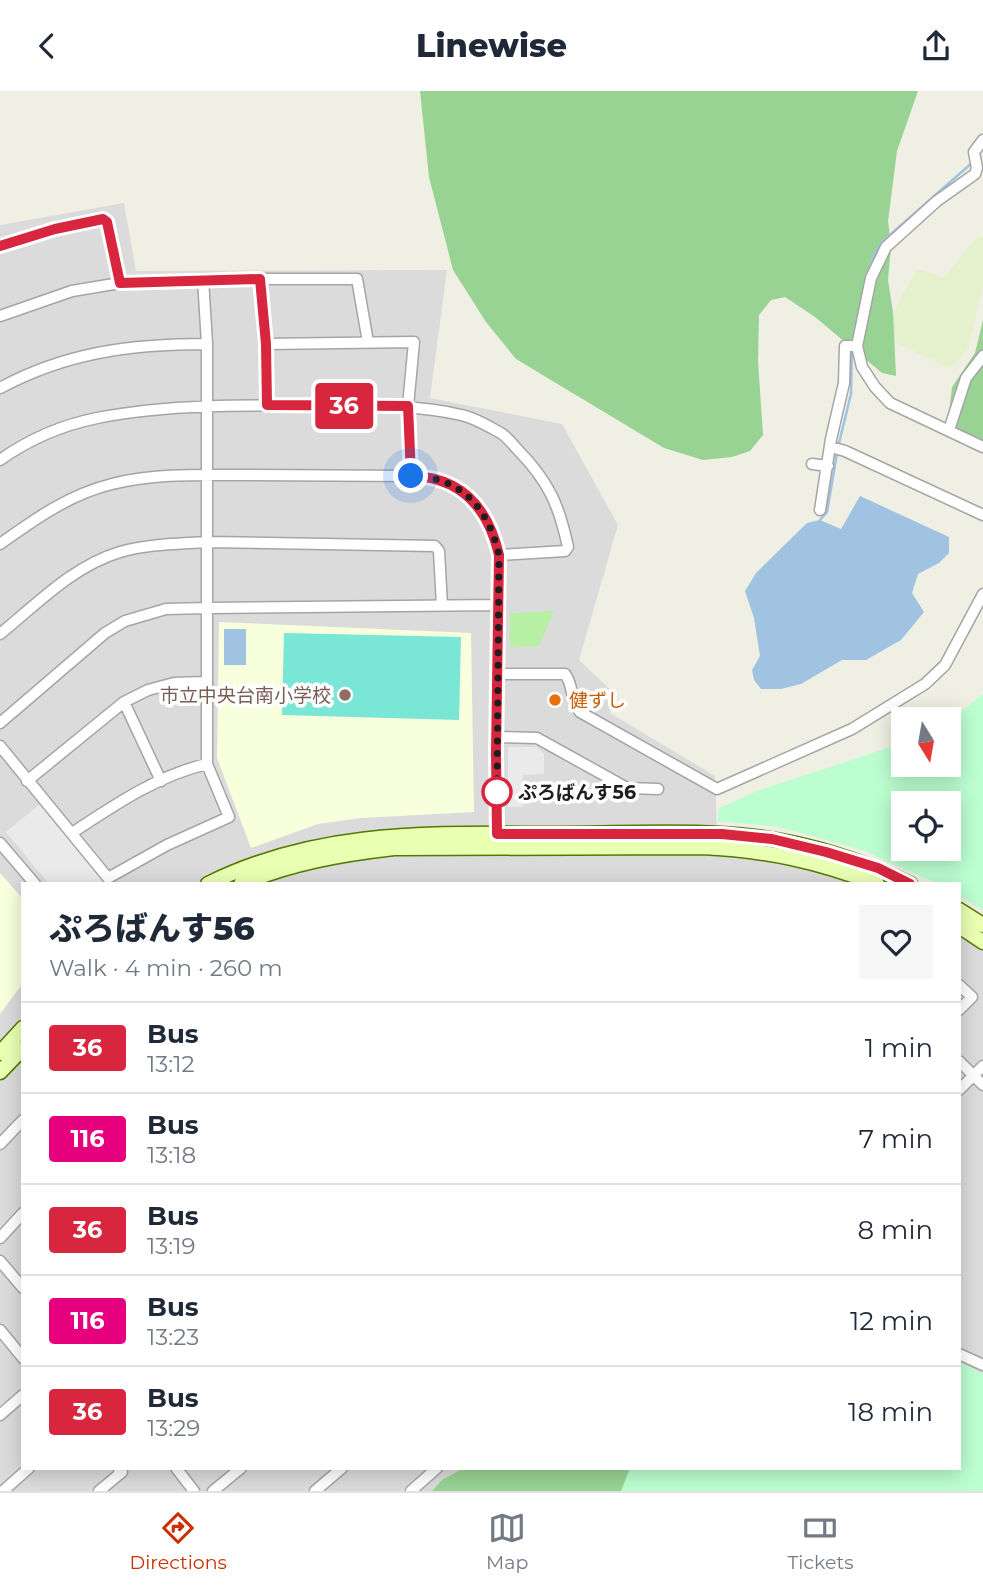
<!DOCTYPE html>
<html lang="en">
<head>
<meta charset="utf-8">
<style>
	:root { --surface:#fff; --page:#f6f6f7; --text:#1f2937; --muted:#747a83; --line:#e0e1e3; --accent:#cc2f00 }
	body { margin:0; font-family:Montserrat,"Noto Sans JP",sans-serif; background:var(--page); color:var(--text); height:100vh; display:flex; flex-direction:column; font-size:26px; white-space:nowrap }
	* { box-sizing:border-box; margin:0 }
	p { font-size:23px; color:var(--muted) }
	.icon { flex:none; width:38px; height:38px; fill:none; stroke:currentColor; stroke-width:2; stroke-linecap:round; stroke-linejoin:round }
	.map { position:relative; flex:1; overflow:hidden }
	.panel { position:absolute; left:21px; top:791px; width:940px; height:588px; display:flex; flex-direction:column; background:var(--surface); border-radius:0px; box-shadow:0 4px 18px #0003 }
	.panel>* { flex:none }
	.badge { padding:0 14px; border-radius:5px; font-size:24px; line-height:46px }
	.needle { width:46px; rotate:169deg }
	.fabs { position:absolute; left:891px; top:616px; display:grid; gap:14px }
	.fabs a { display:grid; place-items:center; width:70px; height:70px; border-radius:0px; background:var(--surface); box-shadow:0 4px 18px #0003; font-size:35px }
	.you { position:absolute; width:35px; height:35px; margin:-18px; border:5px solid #fff; border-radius:50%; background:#1a73e8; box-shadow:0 0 0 10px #1a73e833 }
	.map>.badge { position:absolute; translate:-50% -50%; box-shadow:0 0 0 4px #fff }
	.round { display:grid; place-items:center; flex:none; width:74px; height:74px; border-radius:0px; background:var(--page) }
	.summary { display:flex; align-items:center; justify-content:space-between; height:119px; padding:0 28px }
	h1 { font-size:33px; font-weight:800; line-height:52px }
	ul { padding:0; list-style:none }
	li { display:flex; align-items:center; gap:21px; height:91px; padding:0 28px; border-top:2px solid var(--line) }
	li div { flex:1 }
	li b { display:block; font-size:26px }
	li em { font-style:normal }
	li .badge { min-width:77px; font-weight:700; text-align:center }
	header { display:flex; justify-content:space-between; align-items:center; height:91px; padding:0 28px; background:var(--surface); font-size:32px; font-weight:800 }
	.tabs { display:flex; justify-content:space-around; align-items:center; height:98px; border-top:2px solid var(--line); background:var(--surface); font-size:19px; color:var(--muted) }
	.tabs a { display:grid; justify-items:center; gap:4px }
	.tabs .current { color:var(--accent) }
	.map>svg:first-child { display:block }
	.residential { fill:#dcdbdb }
	.education { fill:#f7ffdd }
	.farmland { fill:#e5f0cc }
	.grass { fill:#b7efa4 }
	.forest { fill:#98d394 }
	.park { fill:#bcfed0; fill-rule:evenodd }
	.pitch { fill:#7ae6d5 }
	.parking { fill:#eaeaea }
	.water { fill:#9fc3e1 }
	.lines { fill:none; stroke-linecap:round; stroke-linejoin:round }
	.stream { stroke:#9fc3e1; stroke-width:2.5 }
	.street-casing { stroke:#a5a5a5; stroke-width:13 }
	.secondary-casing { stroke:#507a00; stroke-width:17 }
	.street { stroke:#fff; stroke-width:10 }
	.secondary { stroke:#e9ffb2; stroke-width:14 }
	.line-casing { stroke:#fff; stroke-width:16 }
	.line { stroke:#d7263d; stroke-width:10 }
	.walk { stroke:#1e1e1e; stroke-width:7; stroke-dasharray:0 12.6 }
	.education-dot { fill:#8d6e63; stroke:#fff; stroke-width:2.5 }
	.food-dot { fill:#e8710a; stroke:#fff; stroke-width:2.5 }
	.stop-dot { fill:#fff; stroke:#d7263d; stroke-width:3.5 }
	.labels { text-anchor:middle; stroke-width:7; stroke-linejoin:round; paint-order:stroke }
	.education-label { font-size:19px; fill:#785e54; stroke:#fff; text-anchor:end }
	.food-label { font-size:19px; fill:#c56008; stroke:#fff; text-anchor:start }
	.stop-label { font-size:19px; font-weight:bold; fill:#1e1e1e; stroke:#fff; text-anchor:start }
</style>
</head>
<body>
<header><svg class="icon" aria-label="back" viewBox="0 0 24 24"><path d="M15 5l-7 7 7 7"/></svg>Linewise<svg class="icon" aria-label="share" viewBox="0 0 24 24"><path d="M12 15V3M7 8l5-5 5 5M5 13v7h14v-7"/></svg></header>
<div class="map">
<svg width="983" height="1400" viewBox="0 0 983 1400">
	<rect width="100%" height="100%" fill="#f0efe3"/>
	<path class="residential" d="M124 112 136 180 447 179 430 307 562 333 618 434 579 569 616 604 610 622 715 685 717 746 821 766 898 793H23V1377H630L621 1400H0V134Z
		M959 827 983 842V1283L959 1271Z"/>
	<path class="education" d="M219 531 471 542 474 721 361 727 318 733 251 757 217 667Z
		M0 782 23 808V892L0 923Z"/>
	<path class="farmland" d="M983 145V195L968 258 951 278 885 246 899 210 918 178 944 187 974 149Z"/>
	<path class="grass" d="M554 520 539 555 510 556V522Z"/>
	<path class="forest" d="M420 0H918L897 60 888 130 891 155 888 189 893 221 896 285 882 282 815 226 785 206 771 209 759 224 758 270 763 344 750 360 732 366 703 369 664 357 516 268 486 231 453 179 429 86Z
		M983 229V352L947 338 952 296 975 262Z
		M464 1377H850L888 1400H432L442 1389Z"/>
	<path class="park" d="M983 603V819L959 805V793H938L862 759 779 736 718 730 719 717 757 700 903 652V674H948L949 630ZM903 712H948V758H903Z
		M959 1271 983 1283V1400H621L630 1377H959Z"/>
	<path class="pitch" d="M284 542 461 546 459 629 282 624Z"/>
	<path class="parking" d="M508 656H537L544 663V683L523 684V716H508Z
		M40 713 105 793H49L6 741Z"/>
	<path class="water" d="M860 405 949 446V462L939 472 918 483 912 502 924 521 901 549 866 569H842L801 593 781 598H761L754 589 752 579 760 565 754 527 745 500 756 482 807 432 820 429 841 438Z
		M224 538H246V574H224Z"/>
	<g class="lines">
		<path class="stream" d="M869 181 873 165 882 151 973 71
			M852 252 861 211
			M838 356 851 303 852 259
			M820 429 827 421 837 362"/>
		<defs>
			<path id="street" d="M983 49 974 61 977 77 975 83 937 110 886 156 871 187 857 255 862 276 875 296 890 312 983 356
				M0 155 55 138 103 128 107 131 120 192
				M260 188 266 253 267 314
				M0 225 72 200 120 192 203 188H357L368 251
				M266 253 414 251 408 315 411 385
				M0 297C67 261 132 253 207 253
				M949 339 966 287 983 265
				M831 356 845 360 983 424
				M0 369C28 349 63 334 97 327 169 313 245 314 318 315 366 315 414 313 461 324 473 326 488 335 499 341 507 345 512 353 518 359 549 391 559 414 568 456L565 460 499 464
				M812 373 828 375
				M820 419 831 348 844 292 845 255H857
				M0 453C35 428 70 403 112 393 155 382 202 384 245 384 301 384 356 385 411 385 462 386 488 418 499 464L496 661 497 750
				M0 543C37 513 73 475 120 461 147 453 177 453 206 451L435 455 439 460 442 515
				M497 583H565C574 595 570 610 580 621L717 698 852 638 925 593 945 574 983 503
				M124 611 161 690
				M0 632 105 542 125 530 166 518 208 517 498 514
				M496 646 537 647 627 697 658 698
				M0 655 108 787 167 754 229 726 207 673V253L203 188
				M27 690 124 611 148 599 174 592 205 591
				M72 742C113 715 158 684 207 673
				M0 752 35 793
				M959 894 972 906 959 919
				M959 970 983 994
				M959 999 983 975
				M0 1053 23 1029
				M0 1147 23 1122
				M0 1170 23 1197
				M0 1239 23 1267
				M959 1263 983 1274
				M0 1324 23 1304
				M176 1377 194 1400
				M3 1400 29 1377
				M99 1400 122 1381 118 1377
				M213 1400 241 1377
				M315 1400 342 1377
				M411 1400 437 1377"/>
			<path id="secondary" d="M208 793C321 737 434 743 556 743 611 743 667 740 721 743 787 746 852 765 910 793
				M241 793C290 772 341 763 394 757L702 756C766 759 817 770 877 793
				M959 819 983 834
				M959 835 983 851
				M0 962 23 937
				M0 981 23 957"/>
		</defs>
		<use href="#street" class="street-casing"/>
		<use href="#secondary" class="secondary-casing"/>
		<use href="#street" class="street"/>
		<use href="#secondary" class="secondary"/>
	</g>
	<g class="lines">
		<defs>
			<path id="line" d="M0 155 55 138 103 128 107 131 120 192 260 188 266 253 267 314 408 315 411 385C462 386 488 417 499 464L496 661 497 743H722L772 748 826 761 878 777 910 793"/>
		</defs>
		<use href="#line" class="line-casing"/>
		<use href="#line" class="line"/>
		<path class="walk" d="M411 385C462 386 488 417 499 464L497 704V701"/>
	</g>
	<circle class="education-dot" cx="345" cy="604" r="7"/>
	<circle class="food-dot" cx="555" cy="609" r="7"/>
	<circle class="stop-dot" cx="497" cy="701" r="14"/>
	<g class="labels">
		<g class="education-label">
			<text x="331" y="611">市立中央台南小学校</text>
		</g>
		<g class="food-label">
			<text x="569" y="616">健ずし</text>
		</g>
		<g class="stop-label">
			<text x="518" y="708">ぷろばんす56</text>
		</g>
	</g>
</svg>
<div class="fabs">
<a><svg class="needle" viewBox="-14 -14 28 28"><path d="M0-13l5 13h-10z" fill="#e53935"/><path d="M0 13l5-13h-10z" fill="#747a83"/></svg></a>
<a><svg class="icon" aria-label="locate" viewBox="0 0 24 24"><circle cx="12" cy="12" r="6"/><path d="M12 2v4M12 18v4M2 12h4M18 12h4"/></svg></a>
</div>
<div class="you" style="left:411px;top:385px"></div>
<b class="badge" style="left:344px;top:315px;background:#d7263d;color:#fff">36</b>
<section class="panel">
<div class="summary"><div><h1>ぷろばんす56</h1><p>Walk · 4 min · 260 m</p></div><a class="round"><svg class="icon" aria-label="heart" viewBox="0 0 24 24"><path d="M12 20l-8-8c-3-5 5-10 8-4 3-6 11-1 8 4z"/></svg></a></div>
<ul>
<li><span class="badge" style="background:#d7263d;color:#fff">36</span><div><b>Bus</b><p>13:12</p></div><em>1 min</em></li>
<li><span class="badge" style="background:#e6007e;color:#fff">116</span><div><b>Bus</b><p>13:18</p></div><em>7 min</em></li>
<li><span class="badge" style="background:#d7263d;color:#fff">36</span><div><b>Bus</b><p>13:19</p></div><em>8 min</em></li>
<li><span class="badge" style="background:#e6007e;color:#fff">116</span><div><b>Bus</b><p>13:23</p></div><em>12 min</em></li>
<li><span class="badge" style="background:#d7263d;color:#fff">36</span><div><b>Bus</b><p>13:29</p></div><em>18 min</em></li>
</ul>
</section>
</div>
<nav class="tabs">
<a class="current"><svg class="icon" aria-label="directions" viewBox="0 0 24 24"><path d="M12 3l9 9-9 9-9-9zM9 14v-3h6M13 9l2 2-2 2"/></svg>Directions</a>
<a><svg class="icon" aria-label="map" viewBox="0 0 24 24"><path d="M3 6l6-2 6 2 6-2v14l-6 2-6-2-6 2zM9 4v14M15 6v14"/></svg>Map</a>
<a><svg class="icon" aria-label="tickets" viewBox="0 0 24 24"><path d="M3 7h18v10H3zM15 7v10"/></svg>Tickets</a>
</nav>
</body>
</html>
